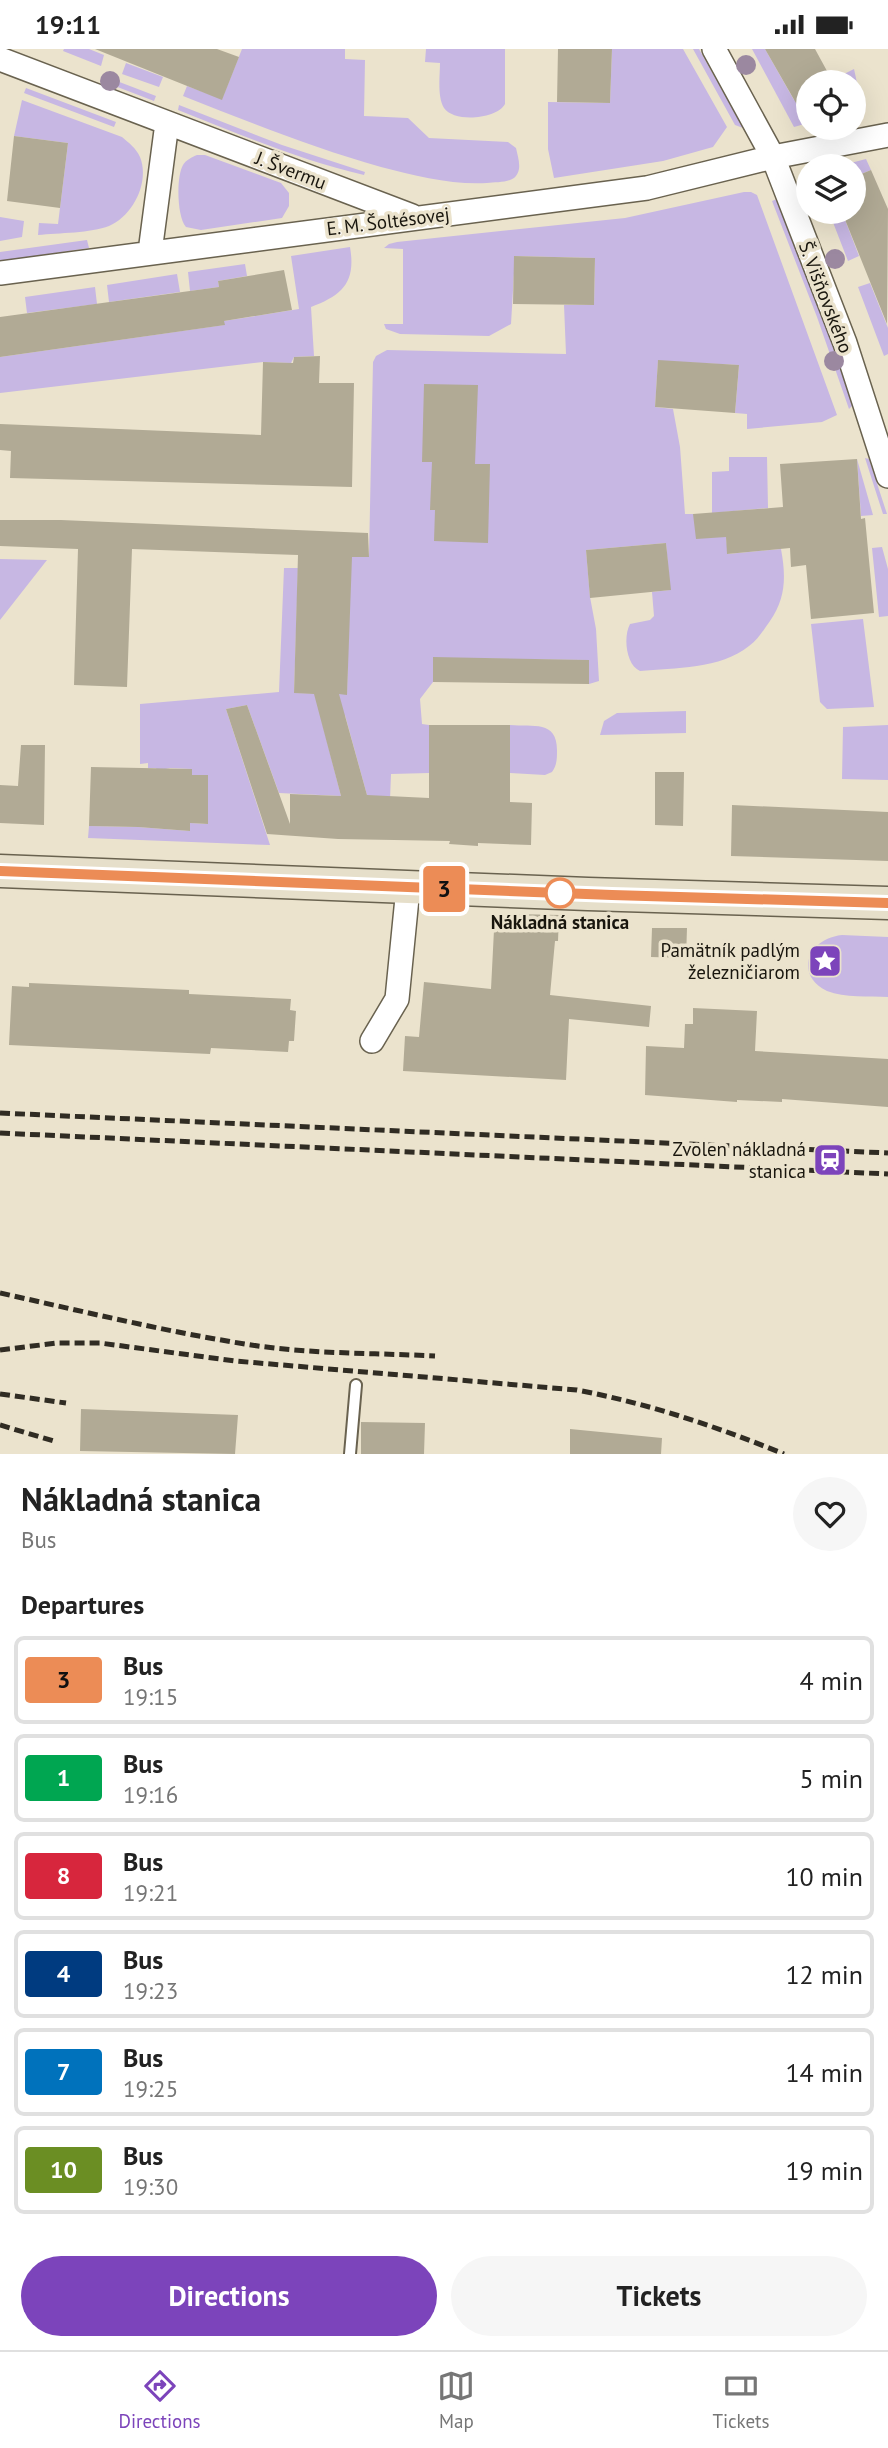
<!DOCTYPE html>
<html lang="en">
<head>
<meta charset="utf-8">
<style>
	:root { --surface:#fff; --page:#f6f6f6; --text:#222; --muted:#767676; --line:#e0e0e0; --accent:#7c44bb }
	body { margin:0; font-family:"PT Sans",sans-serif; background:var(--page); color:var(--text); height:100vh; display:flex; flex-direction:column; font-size:26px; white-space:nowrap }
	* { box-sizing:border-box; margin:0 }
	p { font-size:23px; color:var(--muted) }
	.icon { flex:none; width:38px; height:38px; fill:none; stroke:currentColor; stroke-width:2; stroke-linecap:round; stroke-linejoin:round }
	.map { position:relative; height:1405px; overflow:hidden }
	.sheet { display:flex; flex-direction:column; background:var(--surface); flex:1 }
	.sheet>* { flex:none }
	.badge { padding:0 14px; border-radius:5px; font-size:24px; line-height:46px }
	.fabs { position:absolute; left:796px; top:21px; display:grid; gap:14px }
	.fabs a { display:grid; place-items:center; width:70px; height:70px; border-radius:50%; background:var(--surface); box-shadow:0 7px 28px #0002; font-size:35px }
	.map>.badge { position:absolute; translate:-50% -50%; box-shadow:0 0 0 4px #fff }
	h2 { padding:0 21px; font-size:26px; line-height:63px }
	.round { display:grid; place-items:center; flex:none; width:74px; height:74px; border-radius:37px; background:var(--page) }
	.overview { display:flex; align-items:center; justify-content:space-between; height:119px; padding:0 21px }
	h1 { font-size:33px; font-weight:600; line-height:52px }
	.button { display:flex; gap:14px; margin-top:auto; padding:14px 21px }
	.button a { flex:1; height:80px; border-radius:42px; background:var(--accent); color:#fff; font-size:28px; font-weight:600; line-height:80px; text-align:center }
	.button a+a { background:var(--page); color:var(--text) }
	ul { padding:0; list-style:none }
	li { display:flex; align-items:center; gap:21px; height:88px; margin:0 14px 10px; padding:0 7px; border:4px solid var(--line); border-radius:10px }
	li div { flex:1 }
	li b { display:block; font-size:26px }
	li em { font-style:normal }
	li .badge { min-width:77px; font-weight:700; text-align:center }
	.status { display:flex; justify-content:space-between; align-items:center; height:49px; padding:0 35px; background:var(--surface); direction:ltr }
	.status svg { height:19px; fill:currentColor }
	.tabs { display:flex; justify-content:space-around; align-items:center; height:98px; border-top:2px solid var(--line); background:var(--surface); font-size:19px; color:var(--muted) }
	.tabs a { display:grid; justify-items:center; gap:4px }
	.tabs .selected { color:var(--accent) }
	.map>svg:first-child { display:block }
	.green { fill:#c7b7e3 }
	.building { fill:#b1aa95 }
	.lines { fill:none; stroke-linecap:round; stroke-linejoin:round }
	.lane-casing { stroke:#69624f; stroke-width:14 }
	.street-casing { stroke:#69624f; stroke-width:26 }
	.secondary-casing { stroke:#69624f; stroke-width:35 }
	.lane { stroke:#fff; stroke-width:10 }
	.street { stroke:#fff; stroke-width:23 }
	.secondary { stroke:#e6dfca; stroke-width:32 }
	.rail { stroke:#302c23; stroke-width:5; stroke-dasharray:10 5; stroke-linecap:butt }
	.tree { fill:#9b88a0 }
	.line-casing { stroke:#fff; stroke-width:16 }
	.line { stroke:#ec8c56; stroke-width:10 }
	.stop-dot { fill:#fff; stroke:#ec8c56; stroke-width:3.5 }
	.labels { text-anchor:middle; stroke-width:7; stroke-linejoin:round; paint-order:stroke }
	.street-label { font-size:19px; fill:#19160e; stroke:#ebe3cd }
	.stop-label { font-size:19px; font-weight:bold; fill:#19160e; stroke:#ebe3cd }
	.poi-label { font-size:19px; fill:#19160e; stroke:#ebe3cd; text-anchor:end }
</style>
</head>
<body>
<div class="status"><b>19:11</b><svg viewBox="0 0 49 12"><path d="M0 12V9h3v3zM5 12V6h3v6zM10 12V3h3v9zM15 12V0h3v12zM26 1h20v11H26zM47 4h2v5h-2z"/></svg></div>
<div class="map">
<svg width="888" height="1405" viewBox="0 0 888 1405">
	<rect width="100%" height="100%" fill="#ebe3cd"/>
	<path class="green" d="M64 0H89L104 6 101 17 63 2Z
		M242 0H345V10L365 11 364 67 408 69 429 89 508 93 516 99C518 109 523 121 514 129 507 134 495 133 487 134 452 136 416 127 381 118 313 99 249 73 183 47L187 37 222 50Z
		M426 0H505V55C497 70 454 74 444 59 437 47 440 27 440 14L425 13Z
		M612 0H683L727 78 713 98 663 112 554 129 548 100V53L610 54Z
		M693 0H699L743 79 735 76Z
		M752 0H765L794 51 808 44V74L794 78Z
		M126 14 163 28 159 38 122 25Z
		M854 20 863 61 854 62V33H828Z
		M109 29 156 47 154 52 107 34Z
		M26 39 116 73 114 78 24 44Z
		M22 51 122 88C129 94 136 99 140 108 150 133 133 167 109 177 91 184 59 184 38 186L39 174 58 175 68 94 14 87Z
		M179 56 282 96 365 123 364 126C300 111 239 85 178 61Z
		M197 106H205L281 134 289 144V157L282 169 201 181 186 178C177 168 176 128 183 116 186 111 192 108 197 106Z
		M866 110 871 121 854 128V117H839Z
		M744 143H751L757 146 837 366 822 373 747 380V365L735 364 739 316 658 312 655 358 673 360 680 398 685 465H693L726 488 728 505 781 500C786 527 786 549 770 572 764 580 758 591 749 597 721 620 674 619 640 622 626 616 623 588 630 575L650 571 654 567 652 543 670 541 666 494 586 501 590 548 596 580 599 632 589 635 588 611 433 609V633L420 650 422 675 429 676V724L391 725 390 751 370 757 345 666 322 673 341 747 279 744 247 656 226 660 270 796 88 789 89 777 138 778 190 782V774L208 775V726H192V720L170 719 157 722 156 719H148V714L140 715V655L279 643 284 519H298L294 644 347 645 350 508 369 507 373 313 376 307 387 301 566 305 564 256H594L595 209 515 207 511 275 489 287 400 285 386 280 384 275H403V200L384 199 389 195 397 193 625 169Z
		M777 150 822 265 853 356 849 360 817 268 772 152Z
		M829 163H842L859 207 848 212Z
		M0 168 24 172 22 188 0 192Z
		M87 191 89 199 0 212V203Z
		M350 198C356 233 343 246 311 258L314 307 294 308 291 314 263 313 0 344V308L224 276V272L299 260 291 207Z
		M245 215 247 227 218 232 219 238 190 242 188 223Z
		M177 225 180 243 109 253 107 236Z
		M870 234 888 279V305L884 307 858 238Z
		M95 238 97 255 27 264 25 248Z
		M729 408H767L768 459 712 464V423L729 422Z
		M865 409 869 410 887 465H883Z
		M857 410 873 466 861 467Z
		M882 498 888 520V567L879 568 872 499Z
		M0 510 47 511 0 571Z
		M863 570 874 658 827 660 820 653 811 575Z
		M686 662V684L600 686 604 672 617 664Z
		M510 676C533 678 557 671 557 701 557 710 557 716 552 723L545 726 510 724Z
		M888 676V731L842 730 843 678Z
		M842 886 888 888V948C869 947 845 949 827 942 795 927 806 890 842 886Z"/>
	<path class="building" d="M95 0H217L239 8 222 51Z
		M558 0H612L610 54 557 53Z
		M765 0H815L833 33H808V75Z
		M14 87 68 94 60 159 7 152Z
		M871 121 888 160 887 275 842 163H854V128Z
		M514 207 595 209 594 256 513 255Z
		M284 221 292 261 224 272 225 276 0 308V268L219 238 218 232Z
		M320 307 319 334H354L352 438 10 429 11 402 0 401V375L261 386 263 313 293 314 294 308Z
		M658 311 739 316 735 364 655 358Z
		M424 335 478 336 475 415H490L488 494 434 492 435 461H430L432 413H422Z
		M857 410 861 470 865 469 874 564 811 570 806 516 791 518 790 499 727 505 726 488 696 490 693 465 783 458 780 415Z
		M0 471H61L368 484 369 508H352L347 646 339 645 367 746 429 749V676H510V753L532 754 531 796 478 794V797L449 795 450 792 338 790 267 785 226 660 247 656 290 775V745L341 747 314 645 294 644 298 506 132 500 127 638 74 636 78 500 0 497Z
		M666 494 671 541 590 549 586 501Z
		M433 608 589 611V635L433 633Z
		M21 696H45L44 776 0 774V736L18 737Z
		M91 718 192 720V726H208V775L190 774V782L138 778 89 777Z
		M655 723H684L683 777 655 776Z
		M732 756 888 763V812L731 807Z
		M514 865 559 866 558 892H555L550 946 651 957 649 978 569 970 566 1031 403 1022 405 987 419 988 424 933 491 940 494 881 513 882Z
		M652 879H687L686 909 651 908Z
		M29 934 189 941V945L291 950 290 961 296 962 294 992H289L288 1003 211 999 210 1005 9 996 12 937 29 938Z
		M693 959 757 962 755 1002 888 1010V1058L782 1050V1053L737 1051V1053L645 1046 646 997 684 999 685 975H693Z
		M81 1360 238 1366 235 1405 80 1402Z
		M361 1373 425 1374 424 1405H361Z
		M570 1380 662 1389 661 1405H570Z"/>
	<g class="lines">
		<defs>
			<path id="lane" d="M350 1405 356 1336"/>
			<path id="street" d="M714 0 773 108 845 294 888 427
				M0 10 412 167
				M150 203 167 74
				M0 224 647 139 773 108 888 86
				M372 992 397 950 408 839"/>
			<path id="secondary" d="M0 822 588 845 888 854"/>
		</defs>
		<use href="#lane" class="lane-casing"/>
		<use href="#street" class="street-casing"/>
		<use href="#secondary" class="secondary-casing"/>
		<use href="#lane" class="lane"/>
		<use href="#street" class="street"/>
		<use href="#secondary" class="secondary"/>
		<path class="rail" d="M0 1064 888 1104
			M0 1084 888 1125
			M0 1244C86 1263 171 1284 258 1297 316 1305 376 1304 435 1307
			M0 1301 57 1294H100L235 1312 577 1341C650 1355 715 1377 784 1405
			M0 1345 66 1354
			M0 1376 57 1393"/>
	</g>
	<g class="tree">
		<circle cx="746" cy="16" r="10"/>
		<circle cx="110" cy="32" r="10"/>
		<circle cx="835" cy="210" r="10"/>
		<circle cx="834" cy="312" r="10"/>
	</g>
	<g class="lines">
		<defs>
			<path id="line" d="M0 822 612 846 888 854"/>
		</defs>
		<use href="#line" class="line-casing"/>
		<use href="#line" class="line"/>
	</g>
	<defs>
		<symbol id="sight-square" viewBox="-11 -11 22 22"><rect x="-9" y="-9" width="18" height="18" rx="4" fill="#7c44bb" stroke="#ebe3cd"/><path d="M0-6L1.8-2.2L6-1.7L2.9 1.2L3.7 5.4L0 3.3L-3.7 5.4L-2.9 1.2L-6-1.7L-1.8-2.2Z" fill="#fff"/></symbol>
		<symbol id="station-square" viewBox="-11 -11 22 22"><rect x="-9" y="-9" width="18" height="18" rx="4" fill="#7c44bb" stroke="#ebe3cd"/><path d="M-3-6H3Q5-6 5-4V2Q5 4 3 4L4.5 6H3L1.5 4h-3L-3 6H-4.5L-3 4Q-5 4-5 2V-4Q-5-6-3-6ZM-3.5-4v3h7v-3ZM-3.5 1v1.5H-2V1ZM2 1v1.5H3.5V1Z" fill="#fff"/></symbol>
	</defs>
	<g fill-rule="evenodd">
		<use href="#sight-square" x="806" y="893" width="38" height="38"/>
		<use href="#station-square" x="811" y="1092" width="38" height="38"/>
	</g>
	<circle class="stop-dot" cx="560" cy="844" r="14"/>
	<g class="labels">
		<g class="street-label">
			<text transform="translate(291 121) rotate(21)" y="7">J. Švermu</text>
			<text transform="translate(388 172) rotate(-7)" y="7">E. M. Šoltésovej</text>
			<text transform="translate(826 248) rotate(69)" y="7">Š. Višňovského</text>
		</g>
		<g class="stop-label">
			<text x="560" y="880">Nákladná stanica</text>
		</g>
		<g class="poi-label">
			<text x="800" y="908">Pamätník padlým<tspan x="800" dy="22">železničiarom</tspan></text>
			<text x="806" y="1107">Zvolen nákladná<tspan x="806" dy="22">stanica</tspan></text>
		</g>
	</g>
</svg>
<div class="fabs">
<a><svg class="icon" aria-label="locate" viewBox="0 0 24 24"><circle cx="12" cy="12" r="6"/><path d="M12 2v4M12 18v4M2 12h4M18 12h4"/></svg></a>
<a><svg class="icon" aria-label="layers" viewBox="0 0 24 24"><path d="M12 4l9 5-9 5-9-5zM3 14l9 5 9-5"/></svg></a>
</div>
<b class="badge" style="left:444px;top:840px;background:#ec8c56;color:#111">3</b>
</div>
<section class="sheet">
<div class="overview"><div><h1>Nákladná stanica</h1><p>Bus</p></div><a class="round"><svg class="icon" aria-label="heart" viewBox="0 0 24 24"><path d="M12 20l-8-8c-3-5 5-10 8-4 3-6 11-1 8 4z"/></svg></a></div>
<h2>Departures</h2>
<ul>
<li><span class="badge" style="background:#ec8c56;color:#111">3</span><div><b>Bus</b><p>19:15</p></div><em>4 min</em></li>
<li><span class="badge" style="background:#00a651;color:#fff">1</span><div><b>Bus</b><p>19:16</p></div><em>5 min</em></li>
<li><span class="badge" style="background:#d7263d;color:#fff">8</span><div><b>Bus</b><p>19:21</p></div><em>10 min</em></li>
<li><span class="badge" style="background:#003b80;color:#fff">4</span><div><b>Bus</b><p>19:23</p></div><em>12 min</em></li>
<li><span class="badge" style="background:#0072bc;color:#fff">7</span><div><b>Bus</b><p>19:25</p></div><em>14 min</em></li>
<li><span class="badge" style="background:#6b8e23;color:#fff">10</span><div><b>Bus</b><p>19:30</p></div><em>19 min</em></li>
</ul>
<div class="button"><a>Directions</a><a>Tickets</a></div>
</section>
<nav class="tabs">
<a class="selected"><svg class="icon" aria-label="directions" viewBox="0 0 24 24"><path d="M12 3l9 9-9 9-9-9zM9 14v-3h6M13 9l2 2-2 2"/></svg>Directions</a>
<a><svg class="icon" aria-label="map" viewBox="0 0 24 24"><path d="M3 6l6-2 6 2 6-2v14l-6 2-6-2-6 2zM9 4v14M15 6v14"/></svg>Map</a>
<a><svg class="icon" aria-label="tickets" viewBox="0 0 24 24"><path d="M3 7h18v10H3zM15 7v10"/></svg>Tickets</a>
</nav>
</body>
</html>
